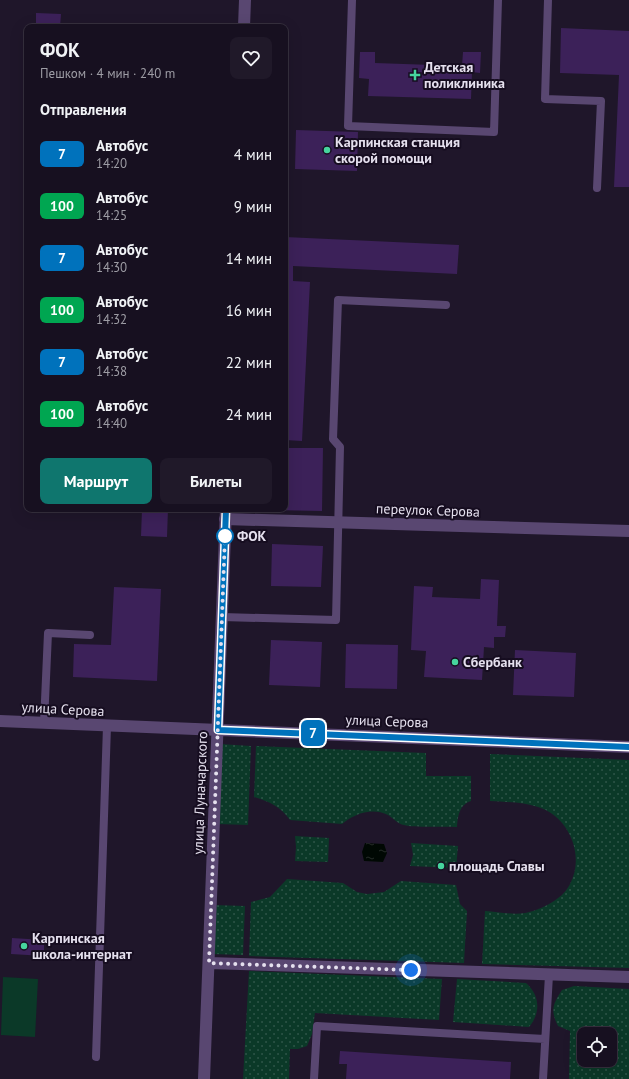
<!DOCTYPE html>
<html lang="ru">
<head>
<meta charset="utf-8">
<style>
	:root { --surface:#171020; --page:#201929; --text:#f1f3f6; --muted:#9e9da5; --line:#36303e; --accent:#0f766e }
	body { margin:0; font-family:"PT Sans",sans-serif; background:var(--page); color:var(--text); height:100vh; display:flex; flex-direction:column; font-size:15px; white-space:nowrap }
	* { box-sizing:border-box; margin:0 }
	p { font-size:13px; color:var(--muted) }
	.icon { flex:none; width:22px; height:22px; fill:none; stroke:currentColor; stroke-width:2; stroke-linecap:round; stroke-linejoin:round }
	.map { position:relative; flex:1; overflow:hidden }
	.side { position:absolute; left:24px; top:24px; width:264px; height:488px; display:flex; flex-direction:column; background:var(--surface); border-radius:8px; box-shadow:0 4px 16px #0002,0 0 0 1px var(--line) }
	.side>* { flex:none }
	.badge { padding:0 8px; border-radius:6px; font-size:14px; line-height:26px }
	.buttons { position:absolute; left:577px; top:1027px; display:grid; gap:8px }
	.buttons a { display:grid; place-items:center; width:40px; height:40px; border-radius:8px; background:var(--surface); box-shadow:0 4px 16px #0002,0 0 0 1px var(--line); font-size:20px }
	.you { position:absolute; width:20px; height:20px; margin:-10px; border:3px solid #fff; border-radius:50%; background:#1a73e8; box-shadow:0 0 0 6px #1a73e833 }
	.map>.badge { position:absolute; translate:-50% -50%; box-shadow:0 0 0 2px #fff }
	h2 { padding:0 16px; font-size:15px; line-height:36px }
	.round { display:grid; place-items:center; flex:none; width:42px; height:42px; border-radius:8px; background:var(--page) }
	.head { display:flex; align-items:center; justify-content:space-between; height:68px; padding:0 16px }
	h1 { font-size:19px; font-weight:600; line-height:30px }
	.action { display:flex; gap:8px; margin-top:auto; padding:8px 16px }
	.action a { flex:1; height:46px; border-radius:8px; background:var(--accent); color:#fff; font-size:16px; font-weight:600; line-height:46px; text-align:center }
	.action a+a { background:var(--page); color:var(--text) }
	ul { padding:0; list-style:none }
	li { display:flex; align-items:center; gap:12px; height:52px; padding:0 16px }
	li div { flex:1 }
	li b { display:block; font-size:15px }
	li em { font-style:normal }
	li .badge { min-width:44px; font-weight:700; text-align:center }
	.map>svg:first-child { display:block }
	.grass { fill:url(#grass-dots); fill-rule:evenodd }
	.pitch { fill:#0b3928 }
	.water { fill:url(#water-ripples) }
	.building { fill:#3c2159 }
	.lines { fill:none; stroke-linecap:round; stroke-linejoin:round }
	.service { stroke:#594771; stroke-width:8 }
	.minor { stroke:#594771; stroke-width:12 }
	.tertiary { stroke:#594771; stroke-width:12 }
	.line-casing { stroke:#fff; stroke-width:9 }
	.line { stroke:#0072bc; stroke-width:6 }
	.walk { stroke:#e5e0ee; stroke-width:4; stroke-dasharray:0 7.2 }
	.poi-dot { fill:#46d49e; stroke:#160d20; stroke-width:1.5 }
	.stop-dot { fill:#fff; stroke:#0072bc; stroke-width:2 }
	.labels { text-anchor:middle; stroke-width:4; stroke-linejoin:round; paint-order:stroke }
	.poi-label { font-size:14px; font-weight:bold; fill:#e5e0ee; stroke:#160d20; text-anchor:start }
	.street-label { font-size:14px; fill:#e5e0ee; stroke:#160d20 }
	.stop-label { font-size:14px; font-weight:bold; fill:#e5e0ee; stroke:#160d20; text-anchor:start }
</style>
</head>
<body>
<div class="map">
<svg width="629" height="1079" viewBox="0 0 629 1079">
	<defs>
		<pattern id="grass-dots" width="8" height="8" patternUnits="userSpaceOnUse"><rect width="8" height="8" fill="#0b3928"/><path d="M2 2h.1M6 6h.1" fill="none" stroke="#2e5548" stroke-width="1.8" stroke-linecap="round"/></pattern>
		<pattern id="water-ripples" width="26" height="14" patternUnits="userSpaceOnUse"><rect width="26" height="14" fill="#000803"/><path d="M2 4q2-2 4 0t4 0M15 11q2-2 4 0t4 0" fill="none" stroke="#252c28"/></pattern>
	</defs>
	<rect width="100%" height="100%" fill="#1f162a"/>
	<path class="grass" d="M220 744 251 746 248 825 217 824Z
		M256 746 426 753V776H471V801C459 805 458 816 457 827 445 826 414 828 404 825 398 824 393 818 388 815 372 807 354 814 342 824L290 820C280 806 270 802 254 797Z
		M490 754 629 760V968L482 964 485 911C498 912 513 915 525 913 538 911 560 900 567 889 587 860 571 817 538 807 523 802 506 802 490 801Z
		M295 836 329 838 328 862 295 861 296 847Z
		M411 843 458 846 456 868 410 866 413 855Z
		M287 879 343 883 357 892 367 894 384 892 401 881 456 885 460 904 467 911 464 963 249 956 251 902 270 897Z
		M213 905 245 906 243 955 211 954Z
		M249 971 442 979 439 1020 315 1013 312 1034 307 1046 298 1049H290L289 1079H243Z
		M457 979 526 983C540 995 541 1013 529 1027L453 1022Z
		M574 986 629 989V1079H569L570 1031 558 1026C550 1010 553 1004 562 990ZM584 1034H610V1060H584Z"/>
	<path class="pitch" d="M3 977 38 979 35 1037 1 1035Z"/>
	<path class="water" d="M365 843 384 844 387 853 383 862 364 861 362 852Z"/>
	<path class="building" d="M36 13 61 14 60 27H36Z
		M561 28 629 31V187H614L619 75 560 73Z
		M360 52H375V63L462 66 463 52H481L480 73 472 72 471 99 368 96 369 79 359 78Z
		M296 130 358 132 357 171 295 169Z
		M285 237 459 245 457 274 293 266V281L310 282 302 441 285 440Z
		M285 448H323L322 511 272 510V509H285Z
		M142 509H168L167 537 141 536Z
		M272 544 323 546 321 587 271 586Z
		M481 579 499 580 497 626H506L505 637H494V648L484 647 482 680 424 677 426 651 411 650 414 586 433 587 432 597 480 599Z
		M114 587 161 589 157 681 73 677 74 644 111 645Z
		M271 640 322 642 320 687 269 685Z
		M346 644 398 645 397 689 345 688Z
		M515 650 576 653 574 697 513 695Z
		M12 938 44 940V956L11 954Z
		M340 1051 511 1062 510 1079H346L347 1064H339Z"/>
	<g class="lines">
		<path class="service" d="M352 0 348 126 494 132 498 0
			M548 0 545 99 601 101 597 188
			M222 617 336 620 340 447 333 439 338 300 446 305
			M44 723 48 633 90 635
			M96 1057 107 726
			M314 1079 317 1026 545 1039
			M543 1079 549 975"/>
		<path class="minor" d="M225 519 629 531"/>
		<path class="tertiary" d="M244 27 245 0
			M0 721 629 747
			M209 963 629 977
			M204 1079 226 509"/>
	</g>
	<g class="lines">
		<defs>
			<path id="line" d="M226 509 218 730 629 747"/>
		</defs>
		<use href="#line" class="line-casing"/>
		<use href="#line" class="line"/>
		<path class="walk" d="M225 536 209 963 411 970"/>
	</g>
	<g class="poi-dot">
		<path d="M413 69h4v4h4v4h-4v4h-4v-4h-4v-4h4z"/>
		<circle cx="327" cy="150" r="4"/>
		<circle cx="455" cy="662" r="4"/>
		<circle cx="441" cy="866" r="4"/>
		<circle cx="24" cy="946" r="4"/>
	</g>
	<circle class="stop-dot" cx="225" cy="536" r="8"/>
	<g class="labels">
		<g class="poi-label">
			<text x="424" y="72">Детская<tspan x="424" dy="16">поликлиника</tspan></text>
			<text x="335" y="147">Карпинская станция<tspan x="335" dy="16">скорой помощи</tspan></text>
			<text x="463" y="667">Сбербанк</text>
			<text x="449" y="871">площадь Славы</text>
			<text x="32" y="943">Карпинская<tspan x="32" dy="16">школа-интернат</tspan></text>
		</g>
		<g class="street-label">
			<text transform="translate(428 510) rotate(2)" y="5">переулок Серова</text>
			<text transform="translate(63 709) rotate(3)" y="5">улица Серова</text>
			<text transform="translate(387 721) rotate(2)" y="5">улица Серова</text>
			<text transform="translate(200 793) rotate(-88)" y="5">улица Луначарского</text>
		</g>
		<g class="stop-label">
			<text x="237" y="541">ФОК</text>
		</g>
	</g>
</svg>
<div class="buttons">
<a><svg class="icon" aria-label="locate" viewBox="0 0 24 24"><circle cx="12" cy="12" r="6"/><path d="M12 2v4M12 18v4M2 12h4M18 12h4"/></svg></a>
</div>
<div class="you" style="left:411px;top:970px"></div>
<b class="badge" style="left:313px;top:733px;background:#0072bc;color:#fff">7</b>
<section class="side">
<div class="head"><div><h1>ФОК</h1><p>Пешком · 4 мин · 240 m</p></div><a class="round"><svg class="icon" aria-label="heart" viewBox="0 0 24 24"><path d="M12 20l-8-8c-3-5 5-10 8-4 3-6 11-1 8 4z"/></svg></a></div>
<h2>Отправления</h2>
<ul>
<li><span class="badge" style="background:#0072bc;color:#fff">7</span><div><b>Автобус</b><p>14:20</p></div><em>4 мин</em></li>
<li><span class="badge" style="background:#00a651;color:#fff">100</span><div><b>Автобус</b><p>14:25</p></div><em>9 мин</em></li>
<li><span class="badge" style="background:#0072bc;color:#fff">7</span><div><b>Автобус</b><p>14:30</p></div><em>14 мин</em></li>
<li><span class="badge" style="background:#00a651;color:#fff">100</span><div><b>Автобус</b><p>14:32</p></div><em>16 мин</em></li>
<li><span class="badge" style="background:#0072bc;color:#fff">7</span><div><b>Автобус</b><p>14:38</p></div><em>22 мин</em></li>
<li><span class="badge" style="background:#00a651;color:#fff">100</span><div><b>Автобус</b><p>14:40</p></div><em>24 мин</em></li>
</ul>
<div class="action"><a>Маршрут</a><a>Билеты</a></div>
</section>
</div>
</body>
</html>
